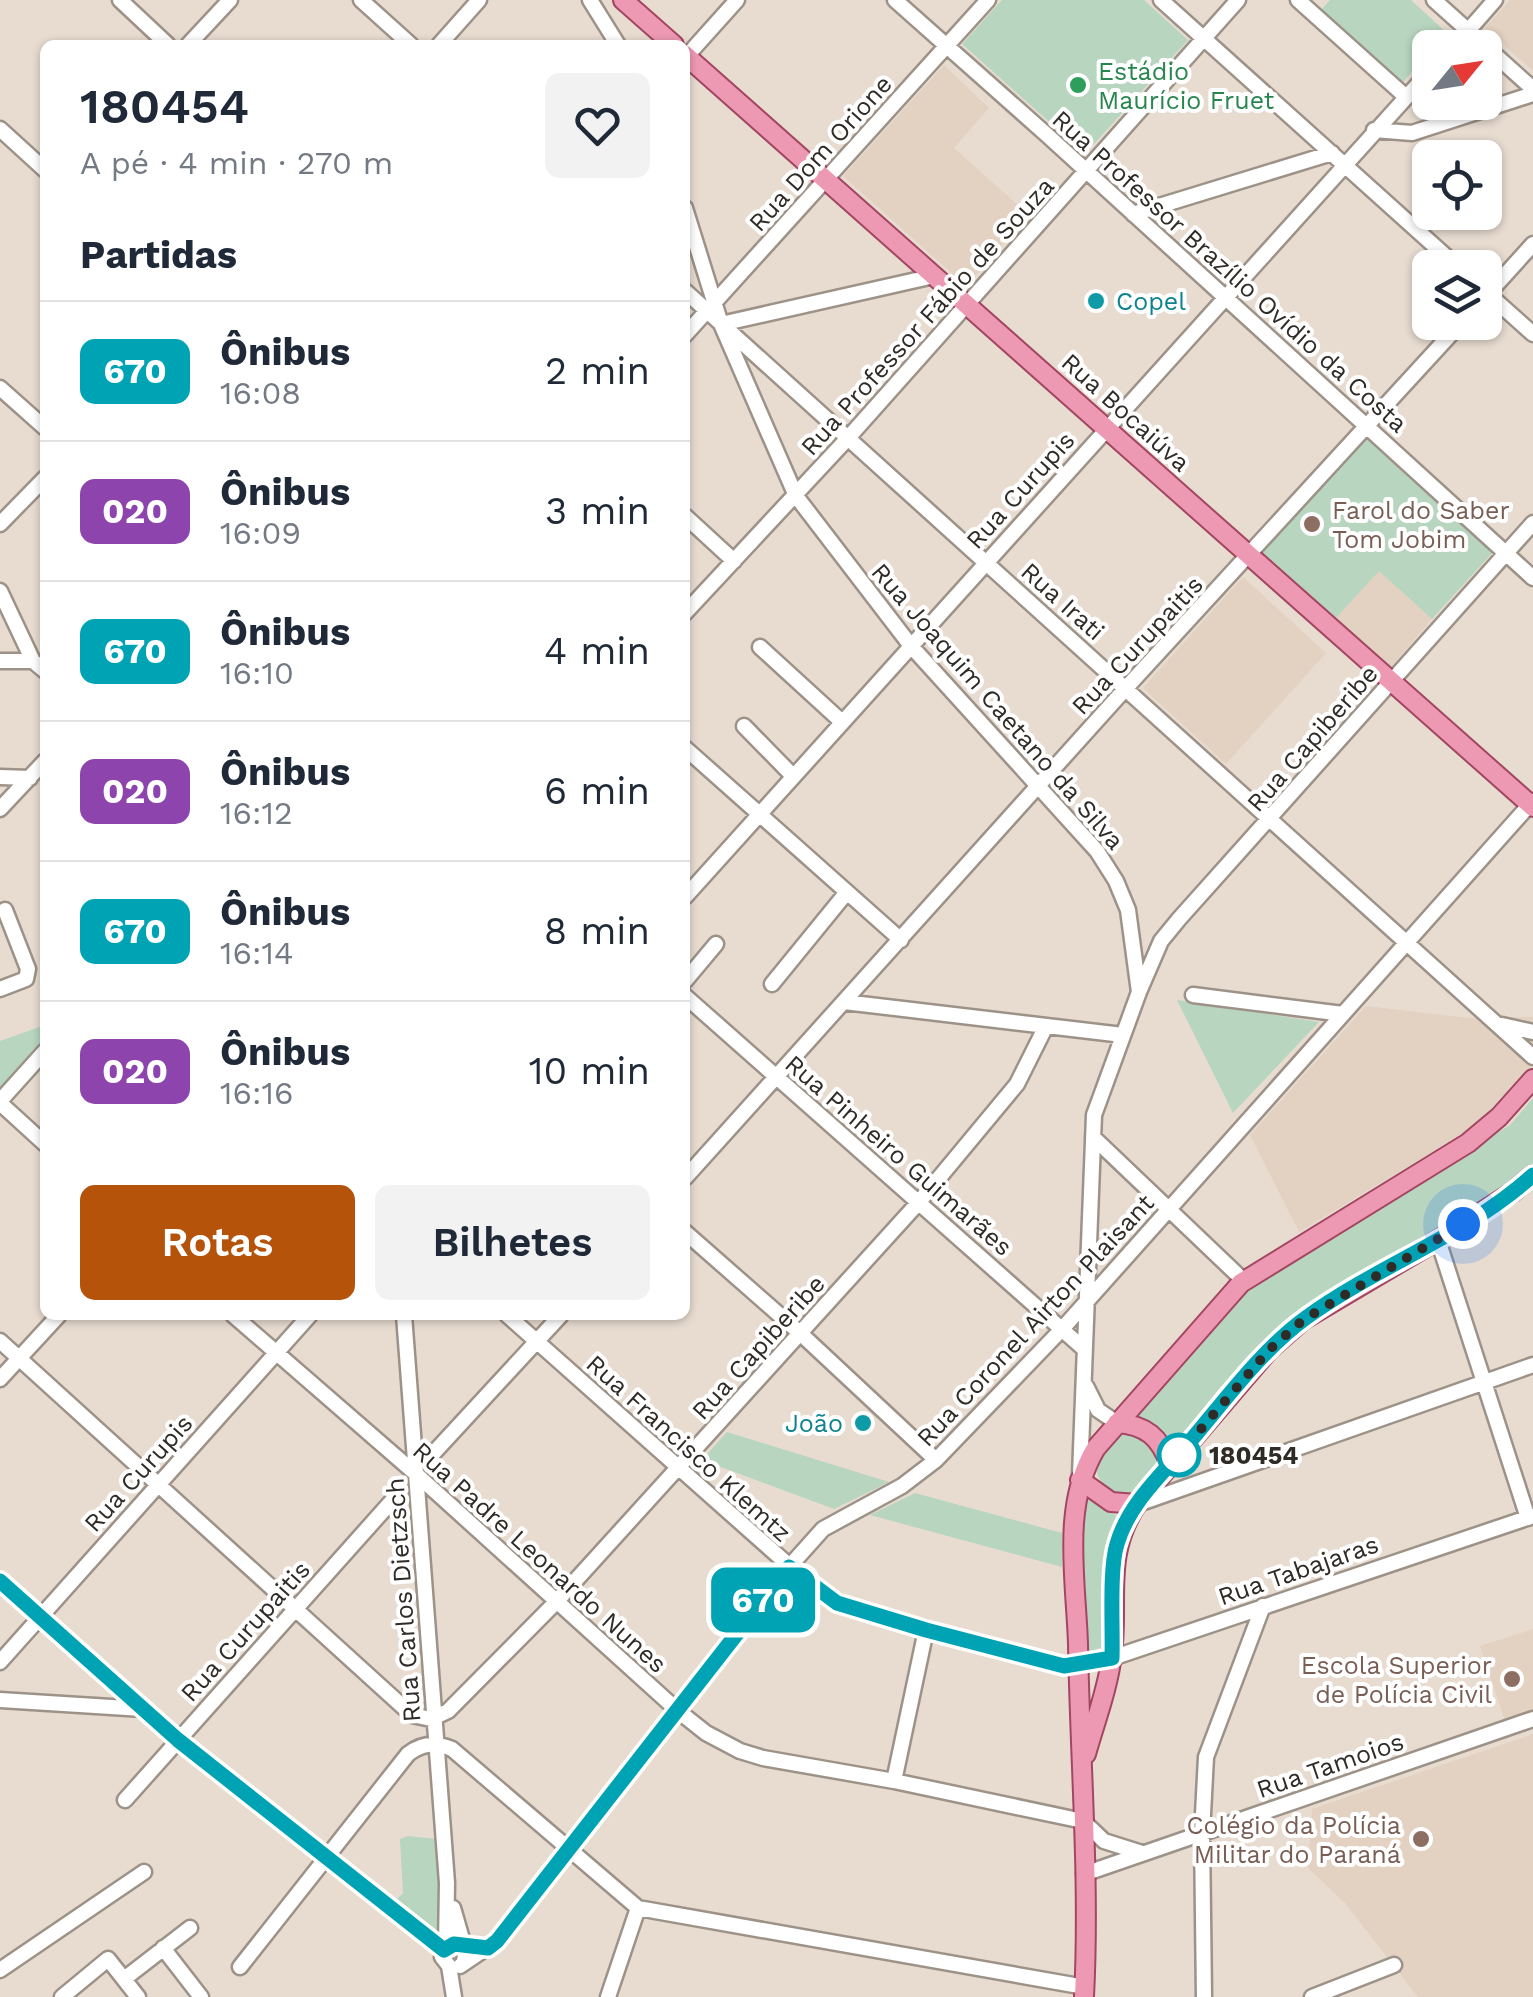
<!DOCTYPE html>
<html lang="pt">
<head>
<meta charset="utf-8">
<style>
	:root { --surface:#fff; --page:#f2f2f3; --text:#1f2937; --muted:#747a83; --line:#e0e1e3; --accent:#b45309 }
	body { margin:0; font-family:"Work Sans",sans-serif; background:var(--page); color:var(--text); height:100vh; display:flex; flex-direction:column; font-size:38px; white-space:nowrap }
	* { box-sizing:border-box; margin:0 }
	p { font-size:32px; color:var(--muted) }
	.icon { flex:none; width:55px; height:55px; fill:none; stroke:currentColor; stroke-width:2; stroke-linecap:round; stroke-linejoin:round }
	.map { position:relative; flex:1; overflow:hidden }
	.panel { position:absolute; left:40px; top:40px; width:650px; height:1280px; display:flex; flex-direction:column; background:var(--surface); border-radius:15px; box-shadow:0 2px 8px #0004 }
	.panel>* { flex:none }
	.badge { padding:0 20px; border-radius:15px; font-size:35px; line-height:65px }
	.needle { width:65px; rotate:60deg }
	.controls { position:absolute; left:1412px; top:30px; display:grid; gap:20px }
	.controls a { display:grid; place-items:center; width:90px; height:90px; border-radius:15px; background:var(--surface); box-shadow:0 2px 8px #0004; font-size:50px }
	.you { position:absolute; width:50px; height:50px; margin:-25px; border:8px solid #fff; border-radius:50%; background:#1a73e8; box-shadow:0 0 0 15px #1a73e833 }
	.map>.badge { position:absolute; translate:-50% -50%; box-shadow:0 0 0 5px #fff }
	h2 { padding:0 40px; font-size:38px; line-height:90px }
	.round { display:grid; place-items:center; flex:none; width:105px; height:105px; border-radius:15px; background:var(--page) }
	.overview { display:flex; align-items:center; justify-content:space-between; height:170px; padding:0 40px }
	h1 { font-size:48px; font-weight:600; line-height:75px }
	.primary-button { display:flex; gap:20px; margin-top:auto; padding:20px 40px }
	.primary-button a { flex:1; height:115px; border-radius:15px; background:var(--accent); color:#fff; font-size:40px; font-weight:600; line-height:115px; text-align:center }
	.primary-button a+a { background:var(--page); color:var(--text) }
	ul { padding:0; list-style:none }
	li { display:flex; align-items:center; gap:30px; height:140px; padding:0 40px; border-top:2px solid var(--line) }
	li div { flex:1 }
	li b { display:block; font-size:38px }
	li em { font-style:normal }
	li .badge { min-width:110px; font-weight:700; text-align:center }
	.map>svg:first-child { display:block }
	.built { fill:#e3d1c1 }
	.green { fill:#b8d5c0 }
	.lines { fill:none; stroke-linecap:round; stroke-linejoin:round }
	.minor-casing { stroke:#9d9288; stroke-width:19 }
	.major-casing { stroke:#a34661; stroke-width:22 }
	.minor { stroke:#fff; stroke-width:14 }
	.major { stroke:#ed99b3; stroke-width:18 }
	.line-casing { stroke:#fff; stroke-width:22 }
	.line { stroke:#00a3b4; stroke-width:15 }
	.walk { stroke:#2f2b27; stroke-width:10; stroke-dasharray:0 18 }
	.leisure-dot { fill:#2e9e5b; stroke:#fff; stroke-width:4 }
	.culture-dot { fill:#0f9aa8; stroke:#fff; stroke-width:4 }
	.education-dot { fill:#8d6e63; stroke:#fff; stroke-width:4 }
	.stop-dot { fill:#fff; stroke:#00a3b4; stroke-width:5 }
	.labels { text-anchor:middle; stroke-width:8; stroke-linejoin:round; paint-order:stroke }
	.leisure-label { font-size:25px; fill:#27864d; stroke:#fff; text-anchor:start }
	.street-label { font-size:25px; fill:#2f2b27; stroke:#fff }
	.culture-label { font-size:25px; fill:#0d838f; stroke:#fff; text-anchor:start }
	.education-label { font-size:25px; fill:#785e54; stroke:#fff; text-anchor:end }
	.stop-label { font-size:25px; font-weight:bold; fill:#2f2b27; stroke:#fff; text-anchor:start }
</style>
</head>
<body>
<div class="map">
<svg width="1533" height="1997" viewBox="0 0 1533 1997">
	<rect width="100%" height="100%" fill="#e8dcd1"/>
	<path class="built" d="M1510 0H1533V71L1485 28Z
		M944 65 989 108 954 148 1029 215 966 286 843 176Z
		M1378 570 1432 619 1389 669 1335 619Z
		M1243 577 1326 653 1226 764 1143 688Z
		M1366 1006 1469 1018 1533 1017V1064L1473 1127 1299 1232 1250 1135Z
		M1533 1629V1711L1505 1721 1480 1646Z
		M1533 1734V1997H1418L1345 1903 1308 1868 1312 1809Z"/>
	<path class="green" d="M1002 0H1144L1188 40 1085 154 962 44Z
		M1330 0H1411L1447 33 1434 47 1430 48V52L1402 83 1321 10Z
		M1366 434 1494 551 1432 619 1379 571 1335 619 1260 551Z
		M1177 1000 1319 1022 1233 1113Z
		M45 1025V1042L0 1091V1041Z
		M1533 1098V1166L1525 1174 1428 1242 1293 1321 1170 1453 1129 1419 1241 1290 1265 1272 1510 1125Z
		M727 1432 889 1482 834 1509 702 1460Z
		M1096 1465a30 30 0 1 1 60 0a30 30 0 1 1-60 0Z
		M915 1493 1062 1533V1567L870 1515Z
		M1084 1497 1119 1517 1109 1543 1104 1646 1089 1653 1084 1648 1083 1630 1081 1518Z
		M408 1836 436 1839 444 1945 392 1904 403 1893 400 1839Z"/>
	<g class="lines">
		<defs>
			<path id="minor" d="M120 0 168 45
				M361 0 411 45
				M590 0 618 45
				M895 0 1047 135 1533 578
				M1161 0 1459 268
				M1298 0 1405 96
				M1434 0 1533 89
				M188 45 230 0
				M439 45 479 0
				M1453 48 1495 0
				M685 58 737 0
				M0 129 45 170
				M1374 130 1412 133 1533 94
				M685 208 721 324 796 496 911 646 1097 851 1116 881 1128 910 1139 992 1094 1115 1080 1475
				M1133 214 1332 153
				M685 291 1533 1057
				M1485 291 1533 334
				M1485 297 1533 244
				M721 324 934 276
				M685 335 988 0
				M0 388 45 428
				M685 516 734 561
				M0 524 45 478
				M0 591 33 661 45 671
				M685 613 848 438 1238 0
				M760 647 842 722
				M0 661H33
				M744 726 793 776
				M685 748 901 940
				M0 777 30 778
				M0 809 45 761
				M685 897 1430 71
				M685 981 716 944
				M772 984 847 892
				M0 989 26 979 28 969 5 910
				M1139 992 1161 941 1179 919 1533 523
				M1193 995 1343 1014
				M685 996 1083 1348
				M844 1002 1123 1035
				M1502 1025 1533 1032
				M0 1101 45 1051
				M0 1103 45 1144
				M1093 1137 1244 1281
				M685 1178 1126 688 1462 322
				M685 1232 800 1333 936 1460
				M1438 1240 1528 1518
				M233 1315 416 1474 677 1710 706 1733 740 1751 763 1758 894 1781 1083 1821 1104 1841 1142 1853
				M404 1315 447 1883 446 1946 442 1957 449 1966 454 1997
				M507 1315 820 1593 854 1609 1064 1666 1112 1658 1533 1516
				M0 1341 412 1715 431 1719 448 1711 556 1602 919 1202 1017 1084 1046 1026
				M0 1379 59 1315
				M1086 1386 1098 1410 1117 1423
				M429 1458 561 1315
				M1138 1504 1533 1365
				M0 1581 178 1740 444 1950
				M0 1662 310 1315
				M0 1700 143 1709
				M894 1781 926 1630
				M125 1800 399 1493
				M1084 1874 1533 1719
				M453 1908 466 1953 463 1964
				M163 1948 201 1997
				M460 1966 497 1941 789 1567 823 1529 902 1486 936 1460 1063 1328 1533 801
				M240 1967 408 1754C422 1743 436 1742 452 1749L638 1908 1085 1987
				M0 1970 144 1872
				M124 1979 190 1928
				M62 1997 108 1959 138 1997
				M608 1997 638 1908
				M1204 1997 1202 1833 1206 1757 1263 1606
				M1312 1997 1394 1965"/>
			<path id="major" d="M623 0 674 45
				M685 55 1533 807
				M1117 1423C1146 1425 1160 1437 1170 1465
				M1080 1480 1111 1502 1137 1504
				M1086 1754C1095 1722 1108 1688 1112 1655 1119 1598 1103 1556 1137 1504L1269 1350 1303 1320 1438 1240 1513 1192 1533 1175
				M1084 1997C1090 1880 1080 1761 1078 1644 1076 1580 1061 1505 1096 1448L1241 1283 1468 1143 1499 1117 1533 1079"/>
		</defs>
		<use href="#minor" class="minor-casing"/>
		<use href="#major" class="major-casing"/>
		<use href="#minor" class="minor"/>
		<use href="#major" class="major"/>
	</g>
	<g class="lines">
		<defs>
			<path id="line" d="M0 1581 178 1740 444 1950 454 1944 488 1948 497 1941 789 1567 837 1603 926 1630 1064 1666 1112 1658C1113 1629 1109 1569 1117 1544 1128 1505 1161 1475 1187 1445 1224 1402 1260 1351 1307 1317 1379 1265 1467 1235 1533 1175"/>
		</defs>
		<use href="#line" class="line-casing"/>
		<use href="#line" class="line"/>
		<path class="walk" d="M1179 1455H1166L1170 1465 1269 1350 1303 1320 1463 1224"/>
	</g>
	<circle class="leisure-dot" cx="1078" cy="85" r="10"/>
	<g class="culture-dot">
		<circle cx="1096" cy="301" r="10"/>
		<circle cx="863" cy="1423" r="10"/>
	</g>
	<g class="education-dot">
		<circle cx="1312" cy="524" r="10"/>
		<circle cx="1512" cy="1679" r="10"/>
		<circle cx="1421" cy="1839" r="10"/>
	</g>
	<circle class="stop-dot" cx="1179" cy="1455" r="20"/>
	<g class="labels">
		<g class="leisure-label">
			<text x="1098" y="80">Estádio<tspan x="1098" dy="29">Maurício Fruet</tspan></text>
		</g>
		<g class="street-label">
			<text transform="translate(820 153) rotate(-48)" y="9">Rua Dom Orione</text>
			<text transform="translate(1230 271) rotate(42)" y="9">Rua Professor Brazílio Ovídio da Costa</text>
			<text transform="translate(927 316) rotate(-48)" y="9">Rua Professor Fábio de Souza</text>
			<text transform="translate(1126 412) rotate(42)" y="9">Rua Bocaiúva</text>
			<text transform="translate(1020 490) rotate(-48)" y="9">Rua Curupis</text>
			<text transform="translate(1063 601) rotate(42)" y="9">Rua Irati</text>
			<text transform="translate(1137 645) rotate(-47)" y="9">Rua Curupaitis</text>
			<text transform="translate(998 706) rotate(49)" y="9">Rua Joaquim Caetano da Silva</text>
			<text transform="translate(1312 738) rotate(-49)" y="9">Rua Capiberibe</text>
			<text transform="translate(899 1155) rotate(41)" y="9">Rua Pinheiro Guimarães</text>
			<text transform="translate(1035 1320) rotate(-47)" y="9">Rua Coronel Airton Plaisant</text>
			<text transform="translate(758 1347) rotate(-48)" y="9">Rua Capiberibe</text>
			<text transform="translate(689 1448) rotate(42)" y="9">Rua Francisco Klemtz</text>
			<text transform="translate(138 1473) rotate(-48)" y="9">Rua Curupis</text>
			<text transform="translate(540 1557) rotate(42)" y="9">Rua Padre Leonardo Nunes</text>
			<text transform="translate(1298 1570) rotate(-19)" y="9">Rua Tabajaras</text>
			<text transform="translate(403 1600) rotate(-94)" y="9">Rua Carlos Dietzsch</text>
			<text transform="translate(245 1631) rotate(-48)" y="9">Rua Curupaitis</text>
			<text transform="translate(1330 1765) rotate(-19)" y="9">Rua Tamoios</text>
		</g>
		<g class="culture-label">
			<text x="1116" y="310">Copel</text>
			<text x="843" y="1432" text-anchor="end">João</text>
		</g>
		<g class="education-label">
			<text x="1332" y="519" text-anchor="start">Farol do Saber<tspan x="1332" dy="29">Tom Jobim</tspan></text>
			<text x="1492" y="1674">Escola Superior<tspan x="1492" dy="29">de Polícia Civil</tspan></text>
			<text x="1401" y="1834">Colégio da Polícia<tspan x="1401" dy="29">Militar do Paraná</tspan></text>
		</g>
		<g class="stop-label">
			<text x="1209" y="1464">180454</text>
		</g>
	</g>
</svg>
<div class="controls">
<a><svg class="needle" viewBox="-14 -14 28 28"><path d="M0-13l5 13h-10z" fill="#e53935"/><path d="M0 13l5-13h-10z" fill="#747a83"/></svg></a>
<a><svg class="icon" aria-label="locate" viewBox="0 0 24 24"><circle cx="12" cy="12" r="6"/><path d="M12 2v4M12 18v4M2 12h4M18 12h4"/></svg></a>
<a><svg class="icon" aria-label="layers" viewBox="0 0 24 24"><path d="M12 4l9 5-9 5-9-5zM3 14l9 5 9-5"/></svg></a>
</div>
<div class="you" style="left:1463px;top:1224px"></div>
<b class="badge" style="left:763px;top:1600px;background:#00a3b4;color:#fff">670</b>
<section class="panel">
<div class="overview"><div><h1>180454</h1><p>A pé · 4 min · 270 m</p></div><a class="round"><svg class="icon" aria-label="heart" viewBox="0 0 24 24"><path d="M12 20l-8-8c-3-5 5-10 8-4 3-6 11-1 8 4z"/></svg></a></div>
<h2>Partidas</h2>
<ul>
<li><span class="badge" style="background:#00a3b4;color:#fff">670</span><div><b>Ônibus</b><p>16:08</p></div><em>2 min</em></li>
<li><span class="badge" style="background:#8e44ad;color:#fff">020</span><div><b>Ônibus</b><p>16:09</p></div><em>3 min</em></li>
<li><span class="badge" style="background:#00a3b4;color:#fff">670</span><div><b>Ônibus</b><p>16:10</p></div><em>4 min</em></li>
<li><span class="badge" style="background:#8e44ad;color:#fff">020</span><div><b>Ônibus</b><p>16:12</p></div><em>6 min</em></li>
<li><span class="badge" style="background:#00a3b4;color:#fff">670</span><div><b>Ônibus</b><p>16:14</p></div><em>8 min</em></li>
<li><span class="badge" style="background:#8e44ad;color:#fff">020</span><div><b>Ônibus</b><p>16:16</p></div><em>10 min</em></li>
</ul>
<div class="primary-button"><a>Rotas</a><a>Bilhetes</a></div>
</section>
</div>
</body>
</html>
